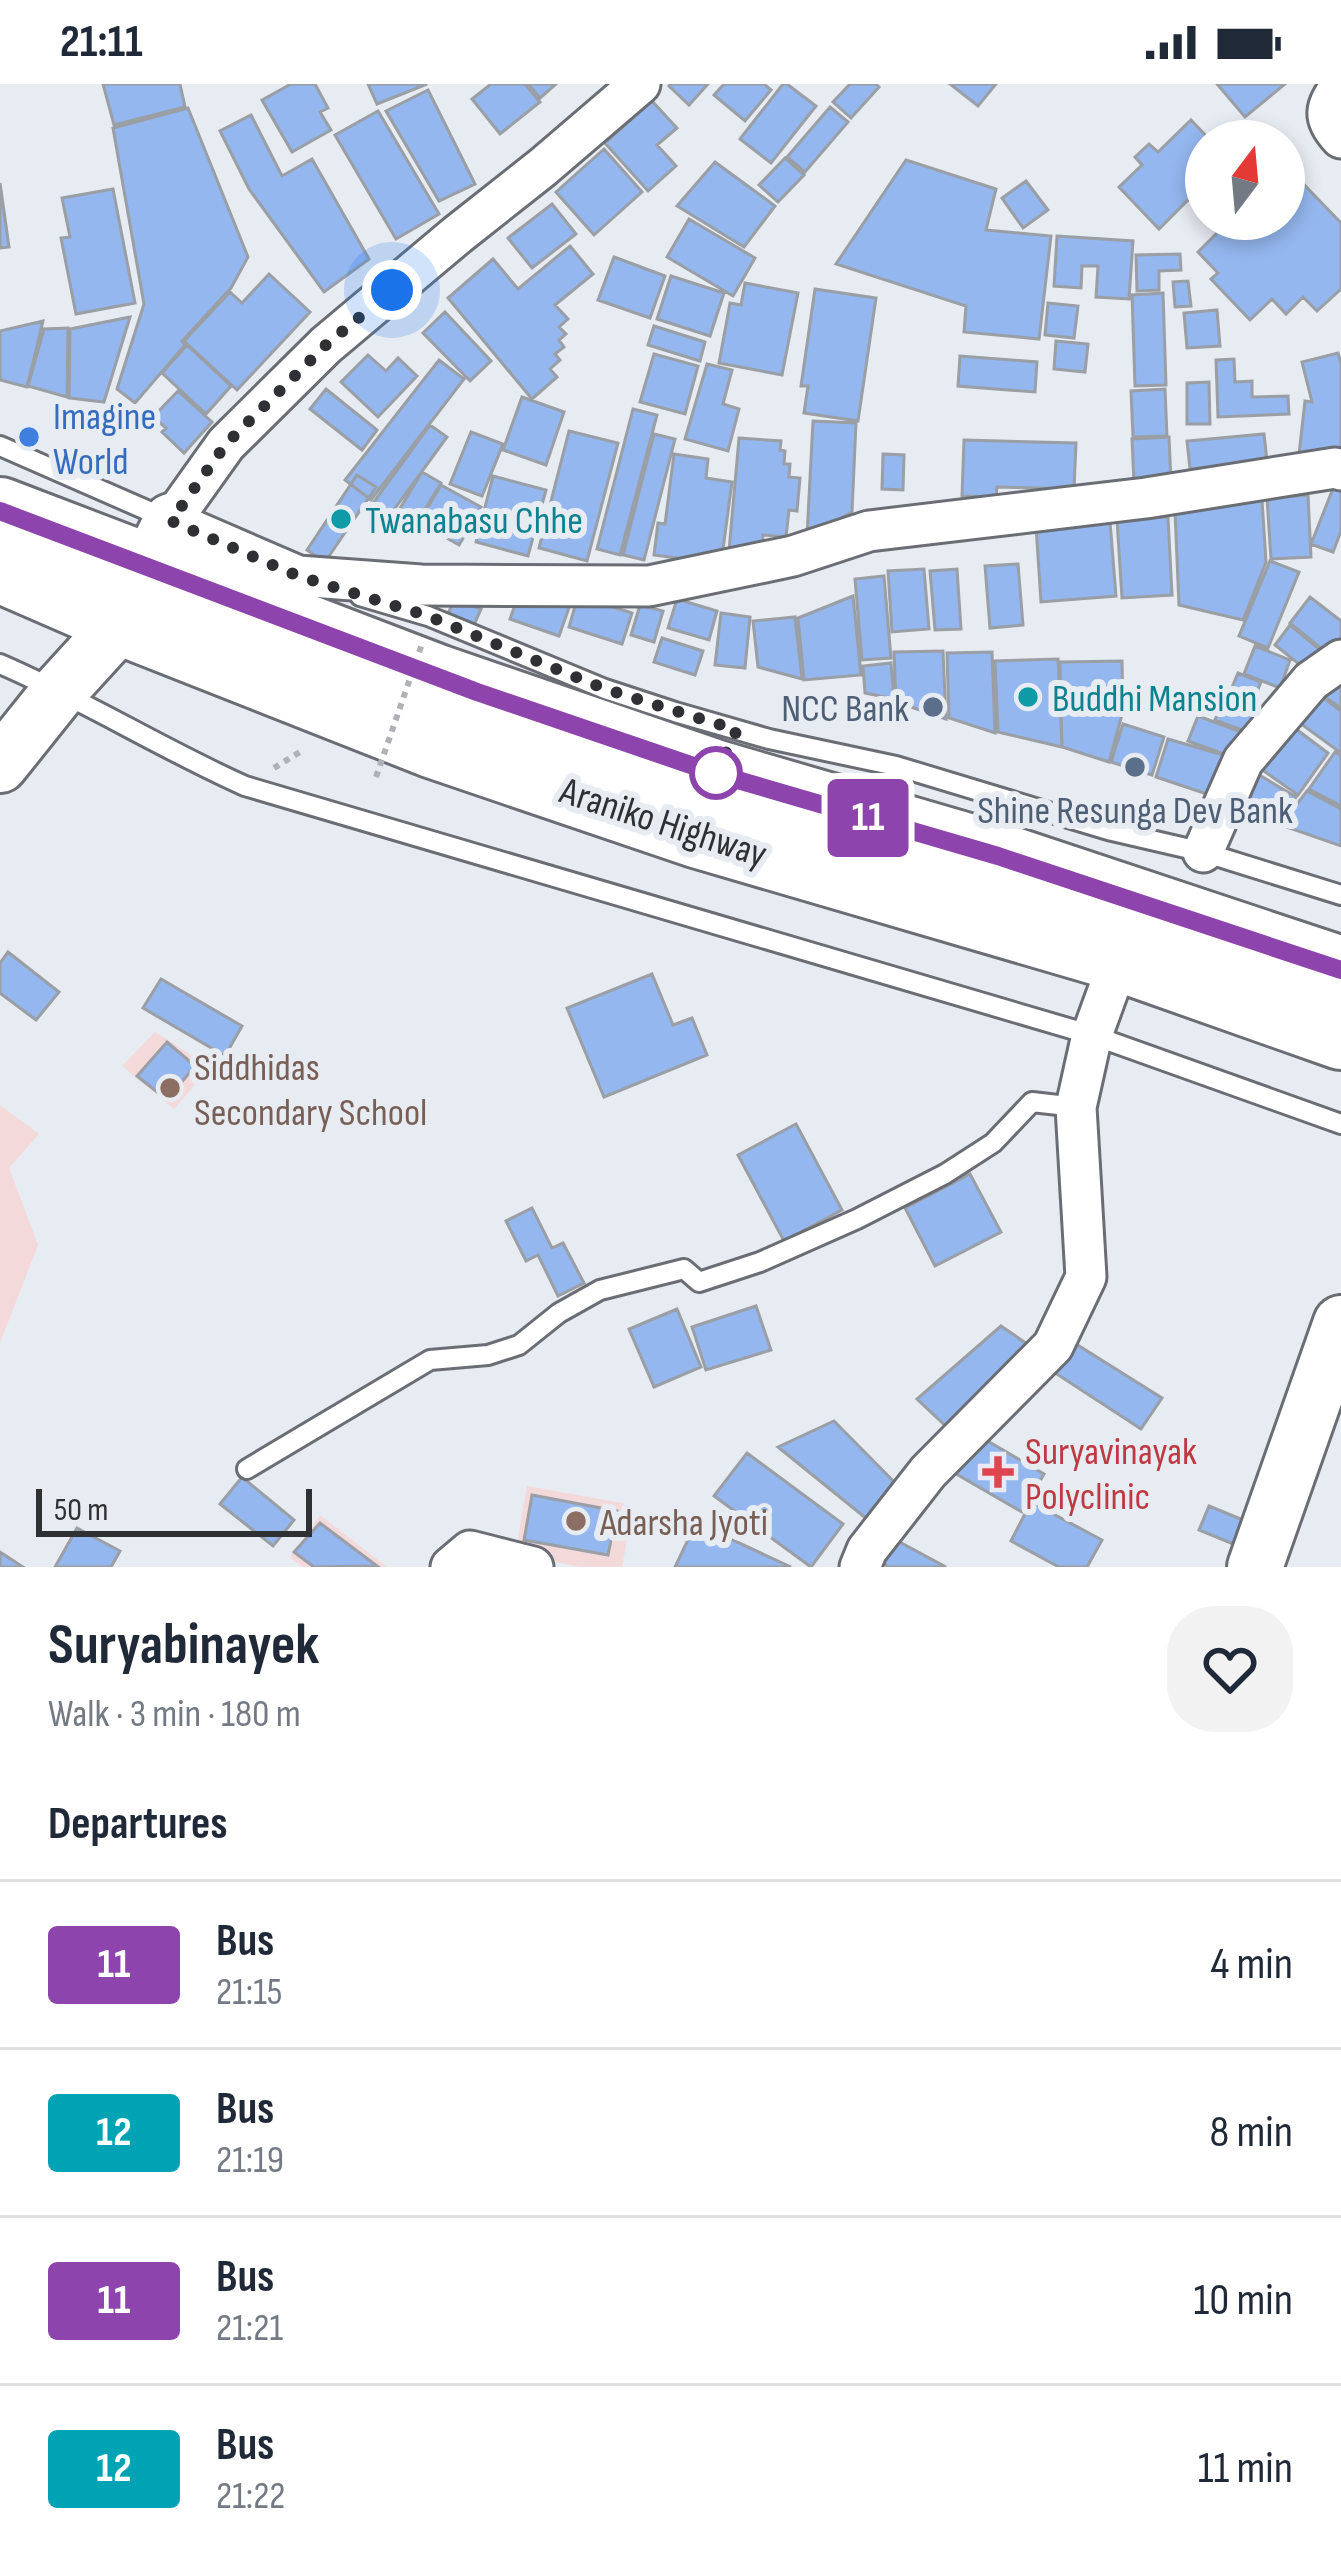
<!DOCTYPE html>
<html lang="en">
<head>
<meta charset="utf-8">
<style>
	:root { --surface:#fff; --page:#f2f2f3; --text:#1f2937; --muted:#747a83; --line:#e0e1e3 }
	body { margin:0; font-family:"Sofia Sans Condensed",sans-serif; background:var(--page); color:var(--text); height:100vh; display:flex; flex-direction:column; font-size:45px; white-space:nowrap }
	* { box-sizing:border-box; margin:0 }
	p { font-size:39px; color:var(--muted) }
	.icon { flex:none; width:66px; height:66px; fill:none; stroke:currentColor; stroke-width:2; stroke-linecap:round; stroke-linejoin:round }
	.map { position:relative; height:1483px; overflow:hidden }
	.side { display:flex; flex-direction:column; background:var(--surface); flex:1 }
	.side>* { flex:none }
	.badge { padding:0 24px; border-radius:9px; font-size:42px; line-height:78px }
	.needle { width:78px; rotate:16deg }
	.buttons { position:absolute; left:1185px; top:36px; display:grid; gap:24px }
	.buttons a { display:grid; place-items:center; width:120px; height:120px; border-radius:50%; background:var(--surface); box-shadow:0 6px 18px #0003; font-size:60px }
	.scale { position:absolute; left:36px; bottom:30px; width:276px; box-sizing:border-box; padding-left:12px; border:6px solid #2e3033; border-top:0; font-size:33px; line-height:42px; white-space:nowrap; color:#2e3033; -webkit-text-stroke:9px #e7ebf2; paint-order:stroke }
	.you { position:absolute; width:60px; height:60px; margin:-30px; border:9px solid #fff; border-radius:50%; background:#1a73e8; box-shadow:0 0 0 18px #1a73e833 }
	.map>.badge { position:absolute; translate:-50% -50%; box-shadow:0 0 0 6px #fff }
	h2 { padding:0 48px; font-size:45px; line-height:108px }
	.round { display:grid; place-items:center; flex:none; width:126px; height:126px; border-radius:48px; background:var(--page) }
	.headline { display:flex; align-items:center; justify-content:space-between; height:204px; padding:0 48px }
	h1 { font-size:57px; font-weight:700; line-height:90px }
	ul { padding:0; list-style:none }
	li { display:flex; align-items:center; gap:36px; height:168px; padding:0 48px; border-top:3px solid var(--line) }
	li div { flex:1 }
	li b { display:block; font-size:45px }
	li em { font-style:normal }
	li .badge { min-width:132px; font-weight:700; text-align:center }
	.status { display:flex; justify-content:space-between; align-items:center; height:84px; padding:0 60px; background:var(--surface); direction:ltr }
	.status svg { height:33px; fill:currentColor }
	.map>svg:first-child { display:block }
	.education { fill:#f4d9da }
	.building { fill:#94b7ef; stroke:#9a9ea5; stroke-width:3 }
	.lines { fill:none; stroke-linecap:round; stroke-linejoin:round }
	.lane-casing { stroke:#6a6e74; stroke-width:24 }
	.street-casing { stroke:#6a6e74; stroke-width:45 }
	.secondary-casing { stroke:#6a6e74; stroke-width:60 }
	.highway-casing { stroke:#6a6e74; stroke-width:72 }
	.path { stroke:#aeb2b7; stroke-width:6; stroke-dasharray:6 6; stroke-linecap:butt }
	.lane { stroke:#fff; stroke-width:18 }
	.street { stroke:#fff; stroke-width:39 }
	.secondary { stroke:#fff; stroke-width:54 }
	.highway { stroke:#fff; stroke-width:66 }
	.path-bridge { stroke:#aeb2b7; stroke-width:6; stroke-dasharray:6 6; stroke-linecap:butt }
	.line-casing { stroke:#fff; stroke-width:27 }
	.line { stroke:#8e44ad; stroke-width:18 }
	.walk { stroke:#2e3033; stroke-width:12; stroke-dasharray:0 21.6 }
	.shop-dot { fill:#3f7fe0; stroke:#e7ebf2; stroke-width:4.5 }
	.culture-dot { fill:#0f9aa8; stroke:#e7ebf2; stroke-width:4.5 }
	.service-dot { fill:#5c6f8a; stroke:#e7ebf2; stroke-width:4.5 }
	.stop-dot { fill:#fff; stroke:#8e44ad; stroke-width:6 }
	.education-dot { fill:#8d6e63; stroke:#e7ebf2; stroke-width:4.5 }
	.health-dot { fill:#e0444e; stroke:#e7ebf2; stroke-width:4.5 }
	.labels { text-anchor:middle; stroke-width:12; stroke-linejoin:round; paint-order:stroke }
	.shop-label { font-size:39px; fill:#366cbe; stroke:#e7ebf2; text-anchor:start }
	.culture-label { font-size:39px; fill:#0d838f; stroke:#e7ebf2; text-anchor:start }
	.service-label { font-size:39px; fill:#4e5e75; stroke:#e7ebf2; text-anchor:end }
	.street-label { font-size:39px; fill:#2e3033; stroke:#e7ebf2 }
	.education-label { font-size:39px; fill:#785e54; stroke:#e7ebf2; text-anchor:start }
	.health-label { font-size:39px; fill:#be3a42; stroke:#e7ebf2; text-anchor:start }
</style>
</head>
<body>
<div class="status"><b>21:11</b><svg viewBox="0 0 49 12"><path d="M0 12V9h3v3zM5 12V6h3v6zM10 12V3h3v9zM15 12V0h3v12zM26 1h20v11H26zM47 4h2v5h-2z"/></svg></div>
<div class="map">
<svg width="1341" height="1483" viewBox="0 0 1341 1483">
	<rect width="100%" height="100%" fill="#e7ebf2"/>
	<path class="education" d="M155 948 210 983 174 1025 122 982Z
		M0 1021 39 1050 9 1084 38 1161 0 1259Z
		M527 1402 633 1421 622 1483H581L515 1470Z
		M320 1431 387 1483H303L290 1473Z"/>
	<path class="building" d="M103 0H180L185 23 114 41Z
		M291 0H315L328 24 320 28 331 46 292 68 262 16Z
		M368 0H427L377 20Z
		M491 0H525L540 18 500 50 472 15Z
		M528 0H556L540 14Z
		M671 0H708L689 21 669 2Z
		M724 0H764L771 6 745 37 714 11Z
		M783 0H787L816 22 771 79 740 55Z
		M850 0H876L879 3 851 34 833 18Z
		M950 0H996L978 22Z
		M1217 0H1285L1245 33Z
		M428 6 475 100 439 117 386 27Z
		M652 17 677 44 657 61 676 82 648 107 605 59Z
		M830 23 848 38 805 88 787 73Z
		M188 24 248 173 231 204 182 257 185 261 135 319 117 305 144 220 113 44Z
		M378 27 439 130 396 155 335 51Z
		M251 31 282 92 312 75 369 175 324 208 249 105 220 47Z
		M1191 36 1211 57H1206V133L1189 115 1159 145 1119 103 1142 81 1135 73 1149 60 1158 68Z
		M604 65 642 108 594 151 556 108Z
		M785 74 804 91 778 118 759 101Z
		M906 76 996 105 986 146 1051 152 1039 255 964 248 966 222 836 180Z
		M715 78 775 122 744 163 677 122Z
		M1287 83 1341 139V205L1317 227 1303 213 1286 230 1272 215 1250 236 1211 195 1218 189 1198 168 1219 147 1208 135H1284V86Z
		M1026 97 1048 126 1023 144 1002 114Z
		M0 99 9 163 0 164Z
		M113 105 135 219 76 230 61 154 70 153 62 114Z
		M552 120 576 150 532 184 508 154Z
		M689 135 755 174 733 212 667 173Z
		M1057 152 1133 157 1129 215 1096 213 1098 182H1082L1081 204 1054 202Z
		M570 162 593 190 555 221 568 235 559 243 566 250 559 256 564 263 555 270 560 276 550 285 557 293 532 315 448 214 493 175 518 205Z
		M1180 170 1181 186 1159 187V206L1137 207 1136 171Z
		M614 173 665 192 650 234 598 216Z
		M269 190 310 228 237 306 184 257 230 208 242 219Z
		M671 192 724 209 710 252 657 235Z
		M1188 197 1191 222 1175 223 1173 198Z
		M745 199 798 209 782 291 719 279 730 219 741 221Z
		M815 205 876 214 858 337 804 329 808 302H801Z
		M1163 209 1166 301 1135 302 1132 211Z
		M1048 219 1078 222 1074 254 1045 251Z
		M1217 226 1220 262 1187 264 1184 229Z
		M445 228 491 277 470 297 423 249Z
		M130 233 104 318 69 314 70 245Z
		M43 237 27 303 0 296V247Z
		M654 242 705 258 700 277 648 261Z
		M68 244 67 313 28 302 44 245Z
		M1056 257 1088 260 1085 288 1054 285Z
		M187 261 231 302 206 330 162 289Z
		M1338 269 1341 279V374L1299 370 1305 317 1312 318 1302 278Z
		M654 270 698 282 685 330 640 318Z
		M368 271 386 287 398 274 417 292 378 333 341 298Z
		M960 272 1037 278 1035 308 958 302Z
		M1234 275 1235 298 1252 297V313L1288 312 1289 330 1218 333 1216 276Z
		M439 276 464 295 371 416 345 396Z
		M707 280 732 286 723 320 739 325 728 367 685 355Z
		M1209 298 1210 340H1187V299Z
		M326 305 377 346 362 366 310 325Z
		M1165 305 1167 352 1133 353 1131 307Z
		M178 307 212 338 184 369 162 348 166 344 153 333Z
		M522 313 564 328 546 381 503 366Z
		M633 325 657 331 620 471 597 465Z
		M813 337 856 339 852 428 807 452Z
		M430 341 447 353 385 438 368 426Z
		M569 347 618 359 587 477 539 464Z
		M471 348 503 360 482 412 450 400Z
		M654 350 675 355 644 476 623 471Z
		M1264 350 1267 377 1190 385 1187 357Z
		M1169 353 1171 397 1134 399 1132 355Z
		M739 354 781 357 780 366 785 367 784 380H790L789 393 800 394 797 427 789 426 786 453 763 451 762 465 728 478Z
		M964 356 1076 359 1074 405 997 403 996 413 962 412Z
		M674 370 708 375 706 394 732 398 721 480 654 471 658 439 665 440Z
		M883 370 904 371 903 406 882 405Z
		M422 388 441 399 415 442 396 431Z
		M357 391 376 403 325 478 307 466Z
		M493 392 546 406 528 472 476 458Z
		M1336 397 1341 400V447L1333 468 1311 460Z
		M441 401 481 423 459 461 419 438Z
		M1308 411 1311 473 1271 475 1267 414Z
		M1262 416 1266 478 1243 536 1179 521 1175 428Z
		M1168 433 1172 511 1122 514 1117 436Z
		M1110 437 1116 512 1041 518 1036 442Z
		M1270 477 1299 488 1268 564 1239 552Z
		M1018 480 1023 541 990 544 985 482Z
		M924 485 929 545 892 548 888 487Z
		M957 485 961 545 935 546 930 487Z
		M884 492 891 574 862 576 855 495Z
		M521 504 570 521 559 552 510 535Z
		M578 512 632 529 622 560 569 543Z
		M853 512 861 591 804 596 798 534Z
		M1310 513 1341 537V564L1329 571 1290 539Z
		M454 515 481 525 473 543 447 533Z
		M677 515 717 527 709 556 668 544Z
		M640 521 663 527 654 558 631 551Z
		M721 529 750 533 745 584 715 581Z
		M795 533 802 595 758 583 753 537Z
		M1290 541 1324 569 1309 588 1275 561Z
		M662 554 703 567 695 591 654 578Z
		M1255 562 1290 576 1280 604 1244 590Z
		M943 567 946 635 896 618 894 568Z
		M992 568 995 649 949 634 947 569Z
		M1058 575 1062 663 998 648 995 577Z
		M1122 577 1123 627 1109 678 1062 663 1060 578Z
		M891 579 894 615 865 609 863 582Z
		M1341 584V624L1322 611Z
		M1238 589 1261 598 1251 623 1228 613Z
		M1317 609 1341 627V669L1297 637Z
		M1224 614 1258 627 1250 649 1215 636Z
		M1198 632 1244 649 1235 674 1188 657Z
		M1123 640 1164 653 1152 691 1111 678Z
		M1292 642 1328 669 1298 711 1261 685Z
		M1168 655 1230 673 1216 713 1156 693Z
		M1335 668 1341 672V722L1309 705Z
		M1256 689 1296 713 1279 739 1240 715Z
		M1307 707 1341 725V762L1281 741Z
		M8 868 59 908 36 936 0 909V879Z
		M652 890 673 941 692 934 707 971 604 1013 567 924Z
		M161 895 242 942 225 972 143 924Z
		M167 958 195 982 167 1016 137 992Z
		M796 1040 842 1126 784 1157 738 1071Z
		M970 1090 1001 1148 935 1182 905 1124Z
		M532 1124 552 1164 563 1159 584 1199 558 1212 538 1171 526 1177 506 1137Z
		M756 1222 771 1266 706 1286 692 1243Z
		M677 1225 701 1283 654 1303 629 1245Z
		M1001 1242 1033 1264 952 1348 917 1315Z
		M1068 1255 1162 1314 1141 1345 1046 1283Z
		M834 1337 906 1410 873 1440 778 1363Z
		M974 1349 1044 1390 1022 1428 951 1387Z
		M747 1369 843 1440 811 1483 714 1412Z
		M242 1393 294 1436 273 1462 220 1420Z
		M532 1411 617 1427 608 1471 524 1456Z
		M1031 1418 1102 1456 1087 1483H1059L1011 1457Z
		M1209 1422 1253 1440 1243 1464 1199 1446Z
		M320 1439 377 1482 314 1483 294 1468Z
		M696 1439 791 1483H675Z
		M77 1444 120 1467 111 1483H55Z
		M894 1455 946 1483H889L881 1478Z
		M0 1468 23 1483H0Z"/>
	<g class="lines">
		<defs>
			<path id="lane" d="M0 362 167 435
				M360 512 428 532 605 605 675 628 769 655 896 682 1108 746 1203 768 1341 811
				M0 580C84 616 162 665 245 702L1092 951 1341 1040
				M247 1385 430 1276 488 1271 519 1261 559 1229 600 1206 684 1185 699 1198 760 1178 857 1135 945 1090 993 1059 1032 1018 1076 1023"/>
			<path id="street" d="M640 0 543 83 457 151 326 261 226 360 171 437 298 492 421 501 649 502 793 472 869 447 1146 414 1335 384 1341 386
				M1341 2C1325 23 1322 34 1341 54
				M1203 768 1243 677 1311 597 1341 576
				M451 1483 470 1467 533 1483
				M860 1483 867 1466 928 1388 1053 1262 1086 1193 1076 1023 1092 951 1120 874"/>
			<path id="secondary" d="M0 681 60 606 122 538 171 437
				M1255 1483 1341 1239"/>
			<path id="highway" d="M0 427 437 594 717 690 998 772 1341 886
				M0 485 122 538 434 661 696 750 1120 874 1341 952"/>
		</defs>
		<use href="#lane" class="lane-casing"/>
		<use href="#street" class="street-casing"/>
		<use href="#secondary" class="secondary-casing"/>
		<use href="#highway" class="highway-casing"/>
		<path class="path" d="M274 684 303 666"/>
		<use href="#lane" class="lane"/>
		<use href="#street" class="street"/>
		<use href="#secondary" class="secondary"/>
		<use href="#highway" class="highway"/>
		<path class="path-bridge" d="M376 693 423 557"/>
	</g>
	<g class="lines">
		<defs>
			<path id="line" d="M0 427 477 608 717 690 998 772 1341 886"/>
		</defs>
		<use href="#line" class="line-casing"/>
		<use href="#line" class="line"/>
		<path class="walk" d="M392 206 326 261 226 360 171 437 298 492 428 532 605 605 737 646 716 689"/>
	</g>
	<circle class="shop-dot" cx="29" cy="353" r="12"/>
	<g class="culture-dot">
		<circle cx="341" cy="435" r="12"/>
		<circle cx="1028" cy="613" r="12"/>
	</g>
	<g class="service-dot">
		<circle cx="933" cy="623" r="12"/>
		<circle cx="1135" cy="683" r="12"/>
	</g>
	<circle class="stop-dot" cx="716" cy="689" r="24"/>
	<g class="education-dot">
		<circle cx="170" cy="1004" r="12"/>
		<circle cx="576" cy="1437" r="12"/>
	</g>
	<path class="health-dot" d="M992 1370h12v12h12v12h-12v12h-12v-12h-12v-12h12z"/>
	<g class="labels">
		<g class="shop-label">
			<text x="53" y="345">Imagine<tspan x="53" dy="45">World</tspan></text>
		</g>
		<g class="culture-label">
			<text x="365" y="449">Twanabasu Chhe</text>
			<text x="1052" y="627">Buddhi Mansion</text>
		</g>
		<g class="service-label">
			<text x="909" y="637">NCC Bank</text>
			<text x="1135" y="739" text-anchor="middle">Shine Resunga Dev Bank</text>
		</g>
		<g class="street-label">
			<text transform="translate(664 737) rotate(18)" y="14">Araniko Highway</text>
		</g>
		<g class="education-label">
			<text x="194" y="996">Siddhidas<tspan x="194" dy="45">Secondary School</tspan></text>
			<text x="600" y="1451">Adarsha Jyoti</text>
		</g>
		<g class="health-label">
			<text x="1025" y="1380">Suryavinayak<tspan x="1025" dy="45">Polyclinic</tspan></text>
		</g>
	</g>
</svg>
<div class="buttons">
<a><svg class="needle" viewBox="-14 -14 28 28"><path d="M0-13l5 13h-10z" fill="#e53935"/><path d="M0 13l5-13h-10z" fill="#747a83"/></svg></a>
</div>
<div class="scale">50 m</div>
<div class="you" style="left:392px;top:206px"></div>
<b class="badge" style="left:868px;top:734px;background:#8e44ad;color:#fff">11</b>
</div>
<section class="side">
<div class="headline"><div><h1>Suryabinayek</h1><p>Walk · 3 min · 180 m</p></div><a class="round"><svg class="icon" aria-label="heart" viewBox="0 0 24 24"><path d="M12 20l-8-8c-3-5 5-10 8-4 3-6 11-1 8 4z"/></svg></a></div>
<h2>Departures</h2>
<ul>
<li><span class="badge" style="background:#8e44ad;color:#fff">11</span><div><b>Bus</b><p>21:15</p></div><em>4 min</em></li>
<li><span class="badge" style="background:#00a3b4;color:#fff">12</span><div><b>Bus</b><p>21:19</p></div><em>8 min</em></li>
<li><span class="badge" style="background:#8e44ad;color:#fff">11</span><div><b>Bus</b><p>21:21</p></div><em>10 min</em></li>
<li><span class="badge" style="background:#00a3b4;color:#fff">12</span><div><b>Bus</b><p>21:22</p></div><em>11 min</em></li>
</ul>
</section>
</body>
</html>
